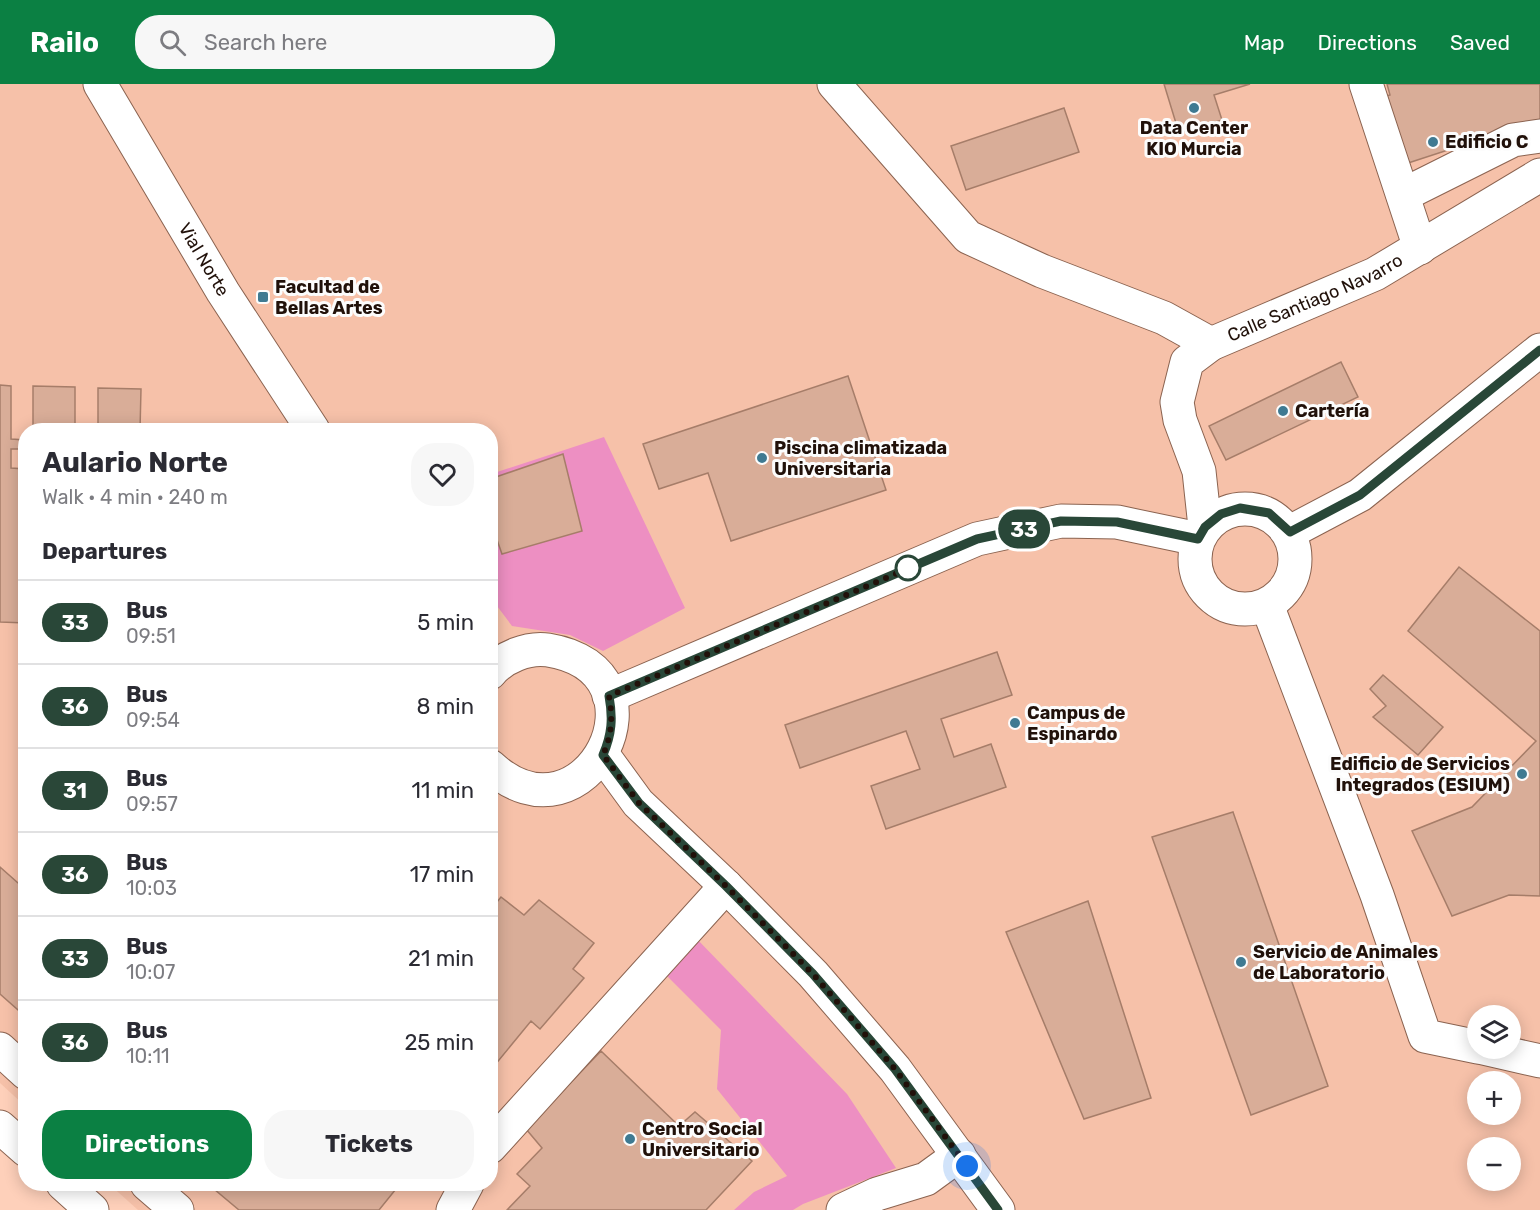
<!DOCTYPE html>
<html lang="en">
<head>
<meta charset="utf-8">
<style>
	:root { --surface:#fff; --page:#f7f7f7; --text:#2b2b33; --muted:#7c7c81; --line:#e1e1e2; --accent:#0b8043 }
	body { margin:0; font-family:Rubik,sans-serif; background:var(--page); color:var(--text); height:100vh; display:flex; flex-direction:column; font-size:22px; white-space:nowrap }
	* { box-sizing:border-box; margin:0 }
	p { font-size:20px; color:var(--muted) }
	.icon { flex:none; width:33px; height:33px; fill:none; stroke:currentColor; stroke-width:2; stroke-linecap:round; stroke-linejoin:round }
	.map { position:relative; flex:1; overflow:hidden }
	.side { position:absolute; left:18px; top:339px; width:480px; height:768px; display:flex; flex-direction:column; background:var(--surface); border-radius:24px; box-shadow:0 3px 15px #0003 }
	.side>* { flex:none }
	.badge { padding:0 12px; border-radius:20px; font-size:21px; line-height:39px }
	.buttons { position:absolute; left:1467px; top:921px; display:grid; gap:12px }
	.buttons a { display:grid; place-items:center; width:54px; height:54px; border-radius:50%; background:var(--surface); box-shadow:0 3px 15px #0003; font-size:30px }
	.you { position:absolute; width:30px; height:30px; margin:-15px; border:4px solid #fff; border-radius:50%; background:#1a73e8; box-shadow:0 0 0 9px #1a73e833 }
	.map>.badge { position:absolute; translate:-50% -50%; box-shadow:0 0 0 3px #fff }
	h2 { padding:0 24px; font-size:22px; line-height:54px }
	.round { display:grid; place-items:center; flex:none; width:63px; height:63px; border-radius:24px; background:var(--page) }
	.summary { display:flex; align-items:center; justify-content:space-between; height:102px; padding:0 24px }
	h1 { font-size:28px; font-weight:700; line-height:45px }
	.primary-button { display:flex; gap:12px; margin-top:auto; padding:12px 24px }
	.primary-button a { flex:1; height:69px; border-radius:24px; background:var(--accent); color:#fff; font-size:24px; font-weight:700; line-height:69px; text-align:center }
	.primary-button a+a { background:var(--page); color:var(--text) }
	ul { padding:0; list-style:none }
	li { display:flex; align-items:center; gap:18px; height:84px; padding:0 24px; border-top:2px solid var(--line) }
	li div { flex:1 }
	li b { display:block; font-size:22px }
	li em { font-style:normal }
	li .badge { min-width:66px; font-weight:700; text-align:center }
	header { display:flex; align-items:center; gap:36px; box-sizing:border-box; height:84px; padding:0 30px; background:var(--accent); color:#fff }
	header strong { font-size:28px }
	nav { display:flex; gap:33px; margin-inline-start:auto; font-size:21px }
	.search { width:420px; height:54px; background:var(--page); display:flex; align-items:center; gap:15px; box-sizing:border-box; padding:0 21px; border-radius:24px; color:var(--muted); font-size:22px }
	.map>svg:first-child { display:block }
	.built { fill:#f6c1a9; fill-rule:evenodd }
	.green { fill:#ed8fc2 }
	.building { fill:#d9ad98; stroke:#a67d69; stroke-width:1.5 }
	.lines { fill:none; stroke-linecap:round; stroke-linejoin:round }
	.minor-casing { stroke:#8b6350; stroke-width:35 }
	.minor { stroke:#fff; stroke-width:33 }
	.line-casing { stroke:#fff; stroke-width:14 }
	.line { stroke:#294738; stroke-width:9 }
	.walk { stroke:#21110a; stroke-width:6; stroke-dasharray:0 10.8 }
	.poi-dot { fill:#3f7a92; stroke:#fcfcfc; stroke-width:2 }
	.stop-dot { fill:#fff; stroke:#294738; stroke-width:3 }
	.labels { text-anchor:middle; stroke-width:6; stroke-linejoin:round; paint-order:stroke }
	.poi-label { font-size:18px; font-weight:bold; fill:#21110a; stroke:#fcfcfc; text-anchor:start }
	.street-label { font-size:18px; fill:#21110a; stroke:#fcfcfc }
</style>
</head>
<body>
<header>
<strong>Railo</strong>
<div class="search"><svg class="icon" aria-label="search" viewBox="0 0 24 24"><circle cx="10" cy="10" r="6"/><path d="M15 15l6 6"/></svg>Search here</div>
<nav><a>Map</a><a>Directions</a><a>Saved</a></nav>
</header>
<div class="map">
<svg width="1540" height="1126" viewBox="0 0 1540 1126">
	<rect width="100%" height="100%" fill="#fed0ba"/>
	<path class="built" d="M0 0H1540V1126H138L109 1100H490V346H26L25 1022 0 999ZM1478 932H1510V964H1478ZM1478 998H1510V1030H1478ZM1478 1064H1510V1096H1478Z"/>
	<path class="green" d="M604 353 685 524 603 567 570 551 512 542 491 514 490 436 502 470 581 447 563 371 491 395V390Z
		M694 852 847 1010 896 1084 803 1120 793 1126H734L754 1108 787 1092 717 1005 721 946 662 887Z"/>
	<path class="building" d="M1164 0H1250L1214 11 1222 36 1179 49Z
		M1387 0H1540V36L1402 81 1380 14 1390 11Z
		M1064 24 1079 68 966 106 951 62Z
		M1341 278 1358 313 1226 376 1209 342Z
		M848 292 886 406 731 457 708 389 659 405 643 360Z
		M0 301 11 302V355L26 356V365H11V384L26 385V539L0 538Z
		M33 302 75 303V346H33Z
		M98 304 141 305 140 346H98Z
		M563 370 582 447 502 470 490 436V395Z
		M1459 483 1540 547V812L1509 811 1452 832 1412 747 1472 723 1536 657 1408 547Z
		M997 568 1012 611 941 635 954 673 991 660 1006 703 886 745 871 702 920 685 906 647 800 684 785 641Z
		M1383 591 1443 643 1418 671 1373 633 1386 622 1370 605Z
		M1233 728 1328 1002 1251 1031 1152 753Z
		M0 783 26 806V933L0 910Z
		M501 813 524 831 539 816 594 859 573 885 584 894 540 945 531 937 490 987V821L493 823Z
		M1088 817 1151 1014 1084 1035 1006 848Z
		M601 967 679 1042 695 1028 752 1077 706 1126H507L530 1102 517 1090 542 1064 526 1045Z
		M208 1100H400L379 1126H239Z"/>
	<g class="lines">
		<defs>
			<g id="minor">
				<path id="s1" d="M100 0 223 208 313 346"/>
				<path d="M834 0 968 153 1042 187 1164 234 1211 260"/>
				<path d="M1366 0 1420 164"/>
				<path d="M1403 111 1513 56 1540 52"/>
				<circle cx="1245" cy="475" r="50"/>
				<path id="s2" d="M1205 443 1199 387 1180 336 1177 318 1187 278 1211 260 1375 190 1540 91"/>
				<path d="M1290 448 1360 411 1540 266"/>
				<path d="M1267 521 1377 811 1425 952 1478 963"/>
				<path d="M490 589C503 573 528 563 548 566 678 587 586 770 490 682"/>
				<path d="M609 612 977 455 1061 437 1117 438 1198 455"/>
				<path d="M603 671 638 719 726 802 813 890 895 985 998 1126"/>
				<path d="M1483 964 1540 977"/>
				<path d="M0 965 26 989"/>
				<path d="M0 1043 26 1066"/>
				<path d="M490 1063 726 802"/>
				<path d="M63 1100 92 1126"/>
				<path d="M147 1100 177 1126"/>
				<path d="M453 1126 467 1100"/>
				<path d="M843 1126 877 1110 926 1095 959 1071"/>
			</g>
		</defs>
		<use href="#minor" class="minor-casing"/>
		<use href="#minor" class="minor"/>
	</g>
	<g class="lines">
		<defs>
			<path id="line" d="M998 1126 895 985 813 890 726 802 639 719 603 671C612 650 613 634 609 612L977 455 1061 437 1117 438 1198 455 1205 443 1221 430 1240 424 1269 429 1290 448 1360 411 1540 266"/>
		</defs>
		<use href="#line" class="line-casing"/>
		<use href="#line" class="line"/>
		<path class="walk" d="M908 484 912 483 609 612C613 634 612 650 603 671L639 719 726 802 813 890 895 985 967 1082"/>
	</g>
	<g class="poi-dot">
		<circle cx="1194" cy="24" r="6"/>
		<circle cx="1433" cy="58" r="6"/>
		<rect x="257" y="207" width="12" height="12" rx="3"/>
		<circle cx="1283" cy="327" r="6"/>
		<circle cx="762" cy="374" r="6"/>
		<circle cx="1015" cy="639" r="6"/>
		<circle cx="1522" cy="690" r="6"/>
		<circle cx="1241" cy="878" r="6"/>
		<circle cx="630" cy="1055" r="6"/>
	</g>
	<circle class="stop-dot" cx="908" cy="484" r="12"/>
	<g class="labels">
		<g class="poi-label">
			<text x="1194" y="50" text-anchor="middle">Data Center<tspan x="1194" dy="21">KIO Murcia</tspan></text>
			<text x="1445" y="64">Edificio C</text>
			<text x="275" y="209">Facultad de<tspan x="275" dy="21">Bellas Artes</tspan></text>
			<text x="1295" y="333">Cartería</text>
			<text x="774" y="370">Piscina climatizada<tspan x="774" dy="21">Universitaria</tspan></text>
			<text x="1027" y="635">Campus de<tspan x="1027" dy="21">Espinardo</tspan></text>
			<text x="1510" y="686" text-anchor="end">Edificio de Servicios<tspan x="1510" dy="21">Integrados (ESIUM)</tspan></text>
			<text x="1253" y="874">Servicio de Animales<tspan x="1253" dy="21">de Laboratorio</tspan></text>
			<text x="642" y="1051">Centro Social<tspan x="642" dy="21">Universitario</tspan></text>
		</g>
		<g class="street-label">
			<text dy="6" stroke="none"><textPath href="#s1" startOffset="204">Vial Norte</textPath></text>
			<text dy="6" stroke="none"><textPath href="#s2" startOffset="314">Calle Santiago Navarro</textPath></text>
		</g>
	</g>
</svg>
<div class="buttons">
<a><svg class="icon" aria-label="layers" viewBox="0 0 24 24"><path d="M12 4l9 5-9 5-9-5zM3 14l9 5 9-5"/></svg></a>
<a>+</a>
<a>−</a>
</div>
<div class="you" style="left:967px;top:1082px"></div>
<b class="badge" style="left:1024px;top:445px;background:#294738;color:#fff">33</b>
<section class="side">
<div class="summary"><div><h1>Aulario Norte</h1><p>Walk · 4 min · 240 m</p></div><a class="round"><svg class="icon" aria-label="heart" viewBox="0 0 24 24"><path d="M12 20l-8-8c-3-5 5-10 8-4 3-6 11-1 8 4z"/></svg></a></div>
<h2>Departures</h2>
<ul>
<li><span class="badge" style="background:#294738;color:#fff">33</span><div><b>Bus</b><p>09:51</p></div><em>5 min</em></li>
<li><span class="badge" style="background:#294738;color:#fff">36</span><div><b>Bus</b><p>09:54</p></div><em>8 min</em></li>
<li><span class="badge" style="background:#2a4738;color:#fff">31</span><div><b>Bus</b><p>09:57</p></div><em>11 min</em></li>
<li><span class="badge" style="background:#294737;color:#fff">36</span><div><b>Bus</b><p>10:03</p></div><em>17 min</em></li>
<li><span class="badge" style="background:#294738;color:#fff">33</span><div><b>Bus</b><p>10:07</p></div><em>21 min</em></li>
<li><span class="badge" style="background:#294738;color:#fff">36</span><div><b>Bus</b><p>10:11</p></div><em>25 min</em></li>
</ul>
<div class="primary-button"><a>Directions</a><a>Tickets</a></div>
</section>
</div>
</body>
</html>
